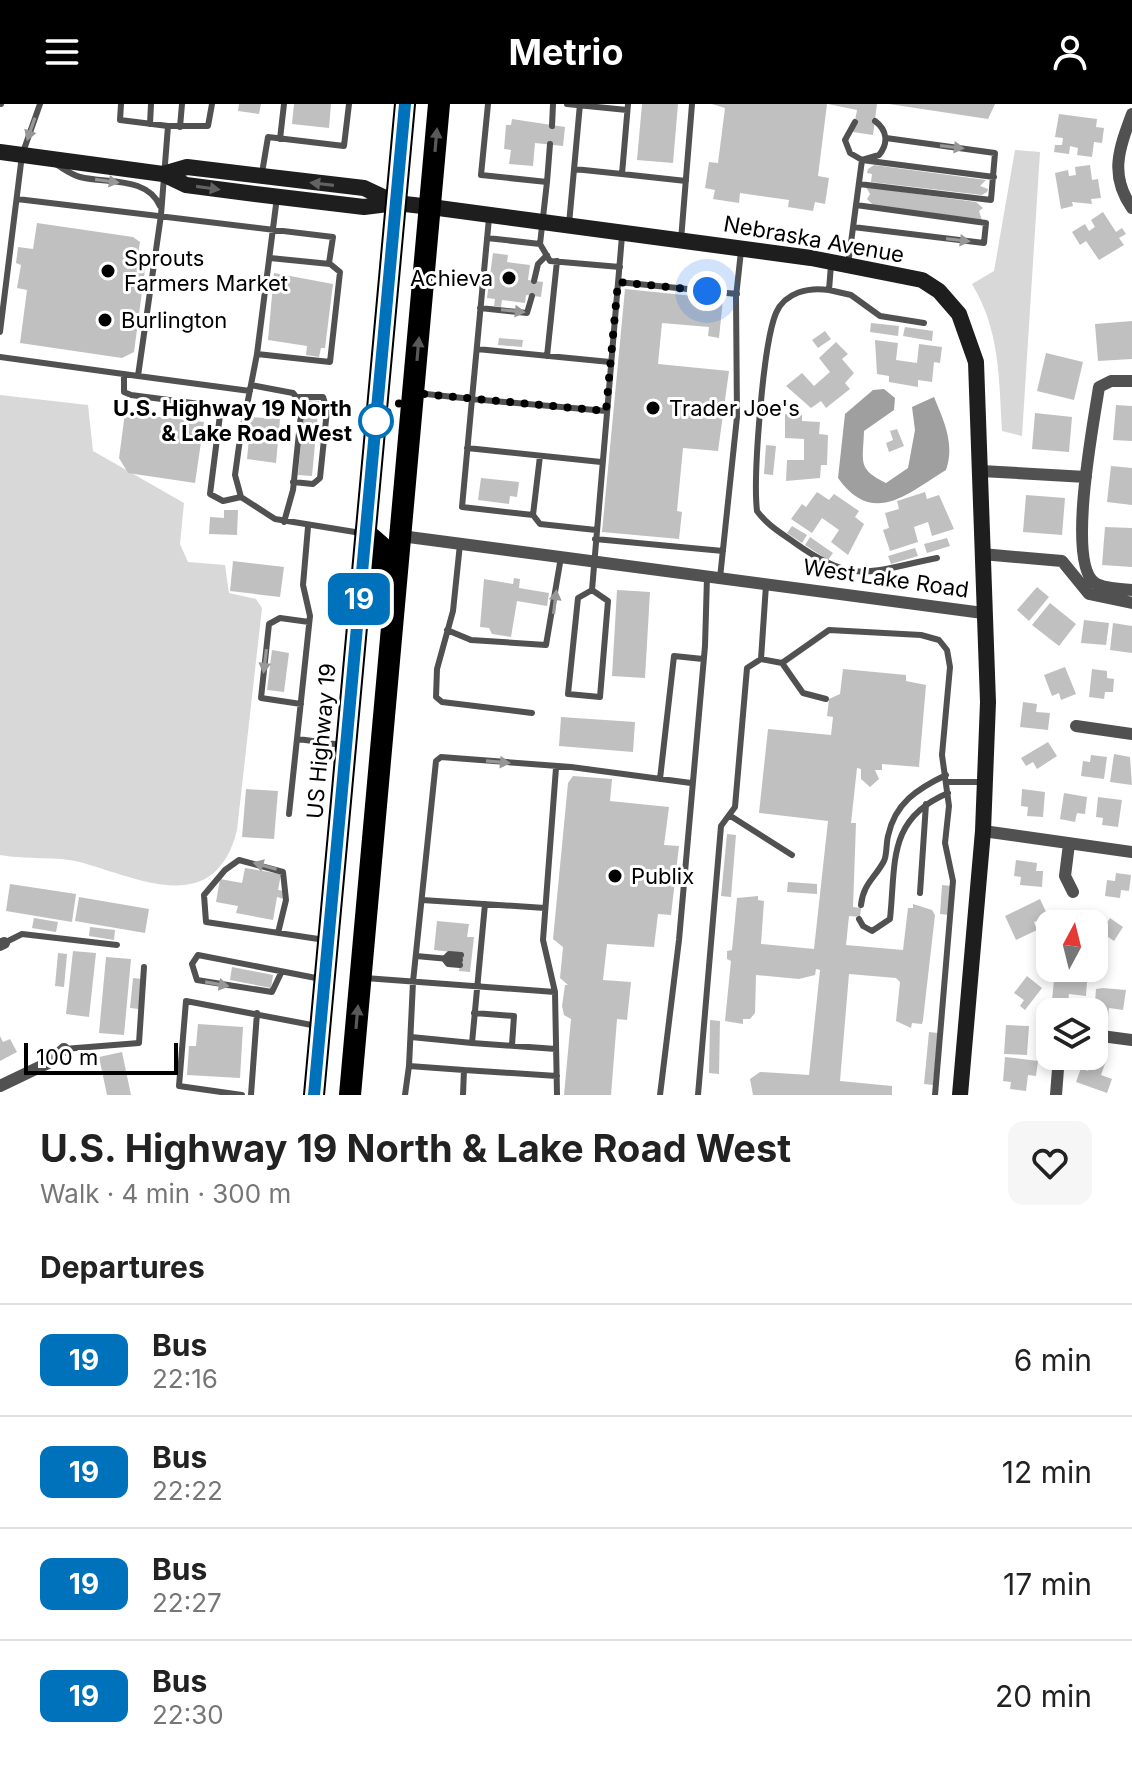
<!DOCTYPE html>
<html lang="en">
<head>
<meta charset="utf-8">
<style>
	:root { --surface:#fff; --page:#f6f6f6; --text:#222; --muted:#767676; --line:#e0e0e0; --accent:#000 }
	body { margin:0; font-family:Inter,sans-serif; background:var(--page); color:var(--text); height:100vh; display:flex; flex-direction:column; font-size:30px; white-space:nowrap }
	* { box-sizing:border-box; margin:0 }
	p { font-size:26px; color:var(--muted) }
	.icon { flex:none; width:44px; height:44px; fill:none; stroke:currentColor; stroke-width:2; stroke-linecap:round; stroke-linejoin:round }
	.map { position:relative; height:991px; overflow:hidden }
	.panel { display:flex; flex-direction:column; background:var(--surface); flex:1 }
	.panel>* { flex:none }
	.badge { padding:0 16px; border-radius:12px; font-size:28px; line-height:52px }
	.needle { width:52px; rotate:7deg }
	.buttons { position:absolute; left:1036px; top:806px; display:grid; gap:16px }
	.buttons a { display:grid; place-items:center; width:72px; height:72px; border-radius:16px; background:var(--surface); box-shadow:0 4px 12px #0003; font-size:40px }
	.scale { position:absolute; left:24px; bottom:20px; width:154px; box-sizing:border-box; padding-left:8px; border:4px solid #000; border-top:0; font-size:22px; line-height:28px; white-space:nowrap; color:#000; -webkit-text-stroke:6px #fff; paint-order:stroke }
	.you { position:absolute; width:40px; height:40px; margin:-20px; border:6px solid #fff; border-radius:50%; background:#1a73e8; box-shadow:0 0 0 12px #1a73e833 }
	.map>.badge { position:absolute; translate:-50% -50%; box-shadow:0 0 0 4px #fff }
	h2 { padding:0 40px; font-size:30px; line-height:72px }
	.round { display:grid; place-items:center; flex:none; width:84px; height:84px; border-radius:16px; background:var(--page) }
	.summary { display:flex; align-items:center; justify-content:space-between; height:136px; padding:0 40px }
	h1 { font-size:38px; font-weight:700; line-height:60px }
	ul { padding:0; list-style:none }
	li { display:flex; align-items:center; gap:24px; height:112px; padding:0 40px; border-top:2px solid var(--line) }
	li div { flex:1 }
	li b { display:block; font-size:30px }
	li em { font-style:normal }
	li .badge { min-width:88px; font-weight:700; text-align:center }
	header { display:flex; justify-content:space-between; align-items:center; height:104px; padding:0 40px; background:var(--accent); color:#fff; font-size:36px; font-weight:700 }
	.map>svg:first-child { display:block }
	.green { fill:#d8d8d8 }
	.water { fill:#9f9f9f }
	.building { fill:#c0c0c0 }
	.lines { fill:none; stroke-linecap:round; stroke-linejoin:round }
	.lane { stroke:#515151; stroke-width:6 }
	.street { stroke:#515151; stroke-width:12 }
	.secondary { stroke:#1e1e1e; stroke-width:16 }
	.highway { stroke:#000; stroke-width:22 }
	.oneway { fill:#979797 }
	.oneway2 { fill:#595959 }
	.oneway3 { fill:#626262 }
	.line-casing { stroke:#fff; stroke-width:18 }
	.line { stroke:#0072bc; stroke-width:12 }
	.walk { stroke:#000; stroke-width:8; stroke-dasharray:0 14.4 }
	.poi-dot { fill:#000; stroke:#fff; stroke-width:3 }
	.stop-dot { fill:#fff; stroke:#0072bc; stroke-width:4 }
	.labels { text-anchor:middle; stroke-width:6; stroke-linejoin:round; paint-order:stroke }
	.street-label { font-size:22px; fill:#000; stroke:#fff }
	.poi-label { font-size:22px; fill:#000; stroke:#fff; text-anchor:start }
	.stop-label { font-size:22px; font-weight:bold; fill:#000; stroke:#fff; text-anchor:end }
</style>
</head>
<body>
<header><svg class="icon" aria-label="menu" viewBox="0 0 24 24"><path d="M4 6h16M4 12h16M4 18h16"/></svg>Metrio<svg class="icon" aria-label="person" viewBox="0 0 24 24"><circle cx="12" cy="8" r="4"/><path d="M4 21q1-7 8-7t8 7"/></svg></header>
<div class="map">
<svg width="1132" height="991" viewBox="0 0 1132 991">
	<rect width="100%" height="100%" fill="#fff"/>
	<path class="green" d="M1015 46 1040 48 1022 332 1002 327C999 275 1000 226 972 180L994 167Z
		M0 291 88 301 93 347 184 399 180 440 188 458 225 461 229 489 256 495 262 504 237 726C215 815 138 774 80 758 57 752 26 756 0 751Z"/>
	<path class="water" d="M884 285 895 294 894 306 864 327C863 358 857 365 886 379L908 364 915 326 912 303 934 293C944 317 955 340 946 366 907 390 873 423 838 374L845 310 873 286Z"/>
	<path class="building" d="M239 0H261L259 10 238 7Z
		M294 0H331L329 24 292 20Z
		M642 0H678L673 59 637 56Z
		M712 0H827L818 72 829 74 825 100 815 98 813 107 788 103 789 96 740 89 739 99 713 95 715 86 705 84 709 58 718 59 725 4Z
		M828 0H877L873 31 853 28 857 6Z
		M889 0H995L988 15Z
		M1059 10 1097 15 1096 23 1104 24 1102 39 1094 38 1092 53 1077 51 1078 44 1070 42 1069 50 1054 48 1055 41H1062L1063 34 1055 33Z
		M512 15 565 23 563 42 535 39 533 62 509 60 511 46 504 45 506 21H511Z
		M874 61 986 76 980 82 988 85 987 88 982 91 871 78 872 70 867 69 868 65Z
		M1090 61 1092 76 1098 75 1101 94 1091 95 1092 100 1072 98 1073 102 1061 105 1055 69 1068 66 1069 72 1076 71 1075 63Z
		M866 83 976 98 983 104 979 107 982 116 873 101 867 95 870 90Z
		M1103 108 1116 128 1122 124 1126 130 1119 134 1124 141 1099 156 1086 137 1080 141 1072 128 1085 120 1089 127 1095 123 1091 116Z
		M37 119 133 133 140 138 137 158 145 165 134 248 122 254 20 239 27 186 17 184 21 161 16 159 18 143 33 145Z
		M493 149 508 151 507 158 530 161 528 176 543 178 541 193 526 191 525 199 502 196 501 203 494 202 495 195 487 194Z
		M274 169 333 180 325 244H321L319 253 306 251 307 242 268 236Z
		M625 185 723 195 719 234 708 232 709 223 662 219 658 260 729 267 718 347 683 344 677 407 682 408 679 435 602 428Z
		M1132 217V255L1098 257 1095 220Z
		M871 219 899 222 898 232 870 228Z
		M905 223 933 227 932 237 903 232Z
		M825 227 831 235 818 244 812 236Z
		M499 234 523 236 522 243 498 241Z
		M875 236 898 239 896 256 917 259 919 240 942 243 940 259 934 258 932 278 918 276V283L889 278V272L877 270Z
		M836 238 848 250 842 255 854 269 845 279 850 285 826 304 821 297 811 304 786 282 802 269 814 282 830 268 819 254Z
		M1046 249 1083 258 1074 296 1037 287Z
		M305 296 319 297 312 372 298 371Z
		M1116 301 1132 302V337L1113 336Z
		M125 309 204 318 195 379 128 369 119 354Z
		M1035 309 1072 313 1069 348 1032 345Z
		M785 310 802 311V317L820 318 819 330 828 331 827 361H821L820 374 786 377 787 356H804V335L785 334Z
		M251 313 280 315 276 359 247 355Z
		M897 325 904 342 889 348 886 339 893 336 890 327Z
		M766 341 776 342 773 371 764 370Z
		M1111 362 1132 364V401L1107 398Z
		M481 374 519 378 517 393 510 392 509 400 478 396Z
		M817 388 829 396 834 390 859 407 855 413 864 420 848 451 831 438 839 426 822 414 812 429 791 415 802 400 806 403Z
		M925 388 927 395 939 391 954 425 932 432 928 418 914 423 918 438 890 447 883 426 889 424 885 409 899 405 897 397Z
		M1026 391 1065 394 1062 431 1023 428Z
		M224 406H238L237 431 209 430 210 413 224 414Z
		M792 422 807 431 802 439 787 429Z
		M1105 423 1132 424V463L1102 461Z
		M810 433 833 449 828 456 805 441Z
		M947 434 950 442 927 449 924 440Z
		M915 444 918 452 891 460 888 452Z
		M233 457 284 463 280 493 230 487Z
		M514 474 520 475 519 484 549 489 547 502 517 497 511 533 492 530 489 524 480 523 484 475 513 480Z
		M1037 483 1049 493 1029 517 1017 506Z
		M617 486 650 488 645 574 612 572Z
		M1050 499 1076 520 1059 542 1032 521Z
		M1084 516 1109 519 1106 541 1081 539Z
		M1113 519 1132 522V549L1110 546Z
		M272 546 289 549 284 588 267 586Z
		M1065 563 1076 590 1061 596 1059 589 1052 592 1044 571Z
		M843 565 906 571V577L926 581 919 663 882 660V666H875L879 675 870 683 861 675V665L857 664 851 719H856L853 803 861 804 860 813 849 812 846 841 903 846 908 804H913V800L932 806 935 811 923 916 922 920 912 919 911 924 896 917 900 878 896 874 849 870 840 977 892 982V991H753L750 975 760 968 809 971 820 866 816 865 815 871 799 875 756 871 755 909 750 915H743V920L725 917 731 857 727 855V847L732 846 737 794 758 792V796L764 797 761 840 814 845 828 717 759 709 768 625 831 631 833 613 827 612 829 595 840 590Z
		M1092 565 1107 567V574L1114 575 1113 588H1105L1104 595 1089 593Z
		M1023 598 1037 600 1036 608 1050 609 1048 626 1020 623Z
		M561 613 635 618 633 648 559 642Z
		M1048 638 1057 652 1037 665 1033 658 1026 662 1021 654Z
		M1114 650 1130 653 1132 681 1110 678Z
		M1091 651 1107 653 1104 675 1081 672 1083 657 1090 658Z
		M573 672 612 675 610 697 669 703 664 741 679 742 671 811 658 810 654 843 607 840 603 876 631 878 627 916 617 915 611 991H564L571 915 564 911 562 902 565 881H568L560 874 563 843 553 835 568 679Z
		M246 685 278 687 274 735 242 733Z
		M1022 685 1045 688 1043 713 1027 712 1028 703 1021 702Z
		M1064 689 1087 693 1085 710 1077 709 1075 718 1060 715Z
		M1098 693 1122 696 1118 723 1102 721 1103 714 1096 713Z
		M727 730 736 731 731 793 721 792Z
		M1016 756 1037 759 1036 767H1043L1042 783 1020 781 1021 773 1014 772Z
		M245 764 281 770 278 786 286 787 284 795 277 793 273 816 236 809 238 802 216 798 220 775 242 779Z
		M1116 769 1131 771 1129 787 1121 786 1120 794 1105 792 1107 776 1115 777Z
		M788 778 817 780V790L787 788Z
		M10 780 76 790 72 818 6 807Z
		M942 781 951 782 949 811 940 810Z
		M79 793 149 805 145 829 75 817Z
		M1040 795 1048 812 1034 818 1037 826 1016 836 1005 812Z
		M34 814 58 818 56 828 32 824Z
		M1110 814 1123 823 1114 837 1101 828Z
		M437 817 469 820 467 833H474L470 868 459 867 461 849 434 846Z
		M90 823 115 826 114 836 89 832Z
		M73 847 96 849 89 913 66 910Z
		M58 849 67 850 64 883 55 882Z
		M106 853 131 855 124 931 99 929Z
		M232 863 273 871 271 884 230 876Z
		M1055 866 1080 869 1079 876 1087 877 1086 892 1069 890 1068 898 1052 896Z
		M1027 872 1042 884 1025 906 1020 902 1024 896 1014 889Z
		M133 874 142 875 139 905 130 904Z
		M1103 884 1126 886 1123 906 1109 904 1108 913 1094 911 1096 885Z
		M710 916 720 917 719 970 709 969Z
		M198 920 243 923 240 974 187 971 189 942H196Z
		M1006 921 1029 922 1027 951 1004 950Z
		M929 928 938 929 933 981 924 980Z
		M0 932 3 938 10 935 17 948 0 957Z
		M122 948 131 991H107L99 953Z
		M1005 953 1038 957 1036 972 1028 971 1026 987 1010 985 1011 978 1003 977Z
		M1093 953 1106 957 1101 971 1112 975 1107 989 1076 978 1081 964 1088 967Z"/>
	<g class="lines">
		<path class="lane" d="M0 0H1
			M488 0 481 71 547 78 540 140 550 157 620 163
			M567 0 627 6
			M628 0 622 70 686 77
			M855 18 845 36 850 49 862 56 879 51C889 39 887 26 875 17
			M150 20 151 0
			M168 22H208L212 0
			M552 22 553 0
			M180 23 182 0
			M280 35 284 0
			M57 61C64 65 72 71 80 73 107 80 147 72 160 102
			M574 65 622 70
			M262 69 268 33 344 42 349 0
			M547 78 550 40
			M859 80 991 96 995 49 886 34
			M17 95 333 133 329 159 340 168 330 258 257 250 239 342 235 371 241 393 275 415 361 429
			M569 120 580 0
			M853 123 984 139 986 119 856 101
			M487 134 540 140
			M681 136 692 0
			M270 154 330 160
			M831 161 829 186C809 183 785 188 776 209 763 240 753 372 757 407 767 421 781 429 795 439 855 482 870 467 937 454
			M848 161 862 56 994 73
			M534 177 538 160 547 151
			M618 178 737 190
			M829 186 851 191 880 212 924 219
			M480 204 527 209 532 192
			M0 228 22 51 40 0
			M477 245 610 258
			M257 250 277 93
			M547 252 557 157
			M0 253 138 272 161 111 168 22 120 16 121 0
			M124 270V288L131 291 246 306
			M138 272 250 287
			M251 281 293 289 302 300 293 386 284 418
			M417 289 472 295 489 114
			M221 303 210 390 223 397 241 393
			M467 344 601 358
			M293 378 313 380 320 374 327 306 323 293H299
			M533 411 540 352
			M596 426 540 420 533 411 462 403 472 295 606 307
			M595 435 723 447
			M460 440 453 507 437 565 436 593 442 598 532 609
			M720 474 737 313 736 193 741 147
			M592 486 608 497 600 593 568 590 578 494 592 486 622 132
			M447 526 471 536 546 541 561 453
			M761 555 766 481
			M782 559 803 589 826 595
			M301 600 261 594 269 520 280 514 309 518
			M298 635 342 641
			M660 675 674 552 703 555
			M948 678H984
			M289 710 310 512 303 481 308 423
			M729 711 792 751
			M920 789 926 700
			M422 796 545 804
			M485 800 472 939 556 945
			M861 801C863 780 875 774 884 757 887 751 886 740 888 732 895 699 917 685 946 671
			M859 815 863 822 872 827 890 815C896 758 887 715 948 689
			M278 829 286 796 283 768 239 756 225 766 204 791 206 818 325 836
			M4 839 22 830 117 841
			M416 852 460 856
			M444 855 449 850 461 851
			M444 855 448 860 460 861
			M281 869 272 888 197 876 192 860 198 851 321 875
			M365 874 555 888 557 991
			M555 888 543 836 556 664
			M474 909 514 912 512 941
			M411 933 472 939
			M64 945 139 939 144 863
			M464 966 557 972
			M242 991 179 982 186 897 317 922
			M251 991 257 909
			M405 991 409 962
			M463 991 464 966 409 962 413 878 436 657 441 653 571 663 691 679
			M660 991 679 836 705 542 707 473
			M698 991 721 722 735 703 747 564 761 555 782 559 829 526 921 531 939 536 947 546 950 563 942 651 949 702 945 739 953 777 935 991"/>
		<path class="street" d="M1132 10C1119 45 1109 71 1132 104
			M1132 277H1111L1099 283C1094 317 1066 459 1095 479 1104 485 1121 485 1132 486
			M981 367 1086 373
			M401 432 983 509
			M982 450 1062 457 1089 490 1132 499
			M1076 622 1132 630
			M983 727 1132 748
			M1069 740 1065 772 1073 788
			M0 841 4 839
			M1094 931 1132 936
			M0 982 48 959 64 945
			M1056 991 1059 952"/>
		<path class="secondary" d="M0 48 163 70 186 81 255 90 364 103 396 99 431 103 811 154 922 176 939 187 959 210 976 258 988 598 983 727 960 991
			M163 70 187 63 364 84 396 99"/>
		<path class="highway" d="M365 429 381 443 383 487
			M314 991 405 0
			M350 991 439 0"/>
	</g>
	<defs><path id="oneway-solid" d="M-6-.8H1V-3.2L6.5 0L1 3.2V.8H-6Z" transform="scale(2)"/></defs>
	<g class="oneway">
		<use href="#oneway-solid" transform="translate(31 25) rotate(109)"/>
		<use href="#oneway-solid" transform="translate(952 43) rotate(7)"/>
		<use href="#oneway-solid" transform="translate(107 77) rotate(8)"/>
		<use href="#oneway-solid" transform="translate(958 136) rotate(7)"/>
		<use href="#oneway-solid" transform="translate(513 207) rotate(6)"/>
		<use href="#oneway-solid" transform="translate(555 498) rotate(-83)"/>
		<use href="#oneway-solid" transform="translate(265 557) rotate(97)"/>
		<use href="#oneway-solid" transform="translate(498 658) rotate(5)"/>
		<use href="#oneway-solid" transform="translate(265 762) rotate(-164)"/>
		<use href="#oneway-solid" transform="translate(217 880) rotate(10)"/>
	</g>
	<g class="oneway2">
		<use href="#oneway-solid" transform="translate(436 36) rotate(-85)"/>
		<use href="#oneway-solid" transform="translate(418 245) rotate(-85)"/>
		<use href="#oneway-solid" transform="translate(357 913) rotate(-85)"/>
	</g>
	<g class="oneway3">
		<use href="#oneway-solid" transform="translate(322 80) rotate(-173)"/>
		<use href="#oneway-solid" transform="translate(208 84) rotate(8)"/>
	</g>
	<g class="lines">
		<defs>
			<path id="line" d="M314 991 405 0"/>
		</defs>
		<use href="#line" class="line-casing"/>
		<use href="#line" class="line"/>
		<path class="walk" d="M376 317 413 289 606 307 618 178 707 187"/>
	</g>
	<g class="poi-dot">
		<circle cx="108" cy="167" r="8"/>
		<circle cx="509" cy="174" r="8"/>
		<circle cx="105" cy="216" r="8"/>
		<circle cx="653" cy="304" r="8"/>
		<circle cx="615" cy="772" r="8"/>
	</g>
	<circle class="stop-dot" cx="376" cy="317" r="16"/>
	<g class="labels">
		<g class="street-label">
			<text transform="translate(814 135) rotate(10)" y="8">Nebraska Avenue</text>
			<text transform="translate(886 474) rotate(8)" y="8">West Lake Road</text>
			<text transform="translate(321 637) rotate(-85)" y="8">US Highway 19</text>
		</g>
		<g class="poi-label">
			<text x="124" y="162">Sprouts<tspan x="124" dy="25">Farmers Market</tspan></text>
			<text x="493" y="182" text-anchor="end">Achieva</text>
			<text x="121" y="224">Burlington</text>
			<text x="669" y="312">Trader Joe's</text>
			<text x="631" y="780">Publix</text>
		</g>
		<g class="stop-label">
			<text x="352" y="312">U.S. Highway 19 North<tspan x="352" dy="25">&amp; Lake Road West</tspan></text>
		</g>
	</g>
</svg>
<div class="buttons">
<a><svg class="needle" viewBox="-14 -14 28 28"><path d="M0-13l5 13h-10z" fill="#e53935"/><path d="M0 13l5-13h-10z" fill="#767676"/></svg></a>
<a><svg class="icon" aria-label="layers" viewBox="0 0 24 24"><path d="M12 4l9 5-9 5-9-5zM3 14l9 5 9-5"/></svg></a>
</div>
<div class="scale">100 m</div>
<div class="you" style="left:707px;top:187px"></div>
<b class="badge" style="left:359px;top:495px;background:#0072bc;color:#fff">19</b>
</div>
<section class="panel">
<div class="summary"><div><h1>U.S. Highway 19 North &amp; Lake Road West</h1><p>Walk · 4 min · 300 m</p></div><a class="round"><svg class="icon" aria-label="heart" viewBox="0 0 24 24"><path d="M12 20l-8-8c-3-5 5-10 8-4 3-6 11-1 8 4z"/></svg></a></div>
<h2>Departures</h2>
<ul>
<li><span class="badge" style="background:#0072bc;color:#fff">19</span><div><b>Bus</b><p>22:16</p></div><em>6 min</em></li>
<li><span class="badge" style="background:#0072bc;color:#fff">19</span><div><b>Bus</b><p>22:22</p></div><em>12 min</em></li>
<li><span class="badge" style="background:#0072bc;color:#fff">19</span><div><b>Bus</b><p>22:27</p></div><em>17 min</em></li>
<li><span class="badge" style="background:#0072bc;color:#fff">19</span><div><b>Bus</b><p>22:30</p></div><em>20 min</em></li>
</ul>
</section>
</body>
</html>
